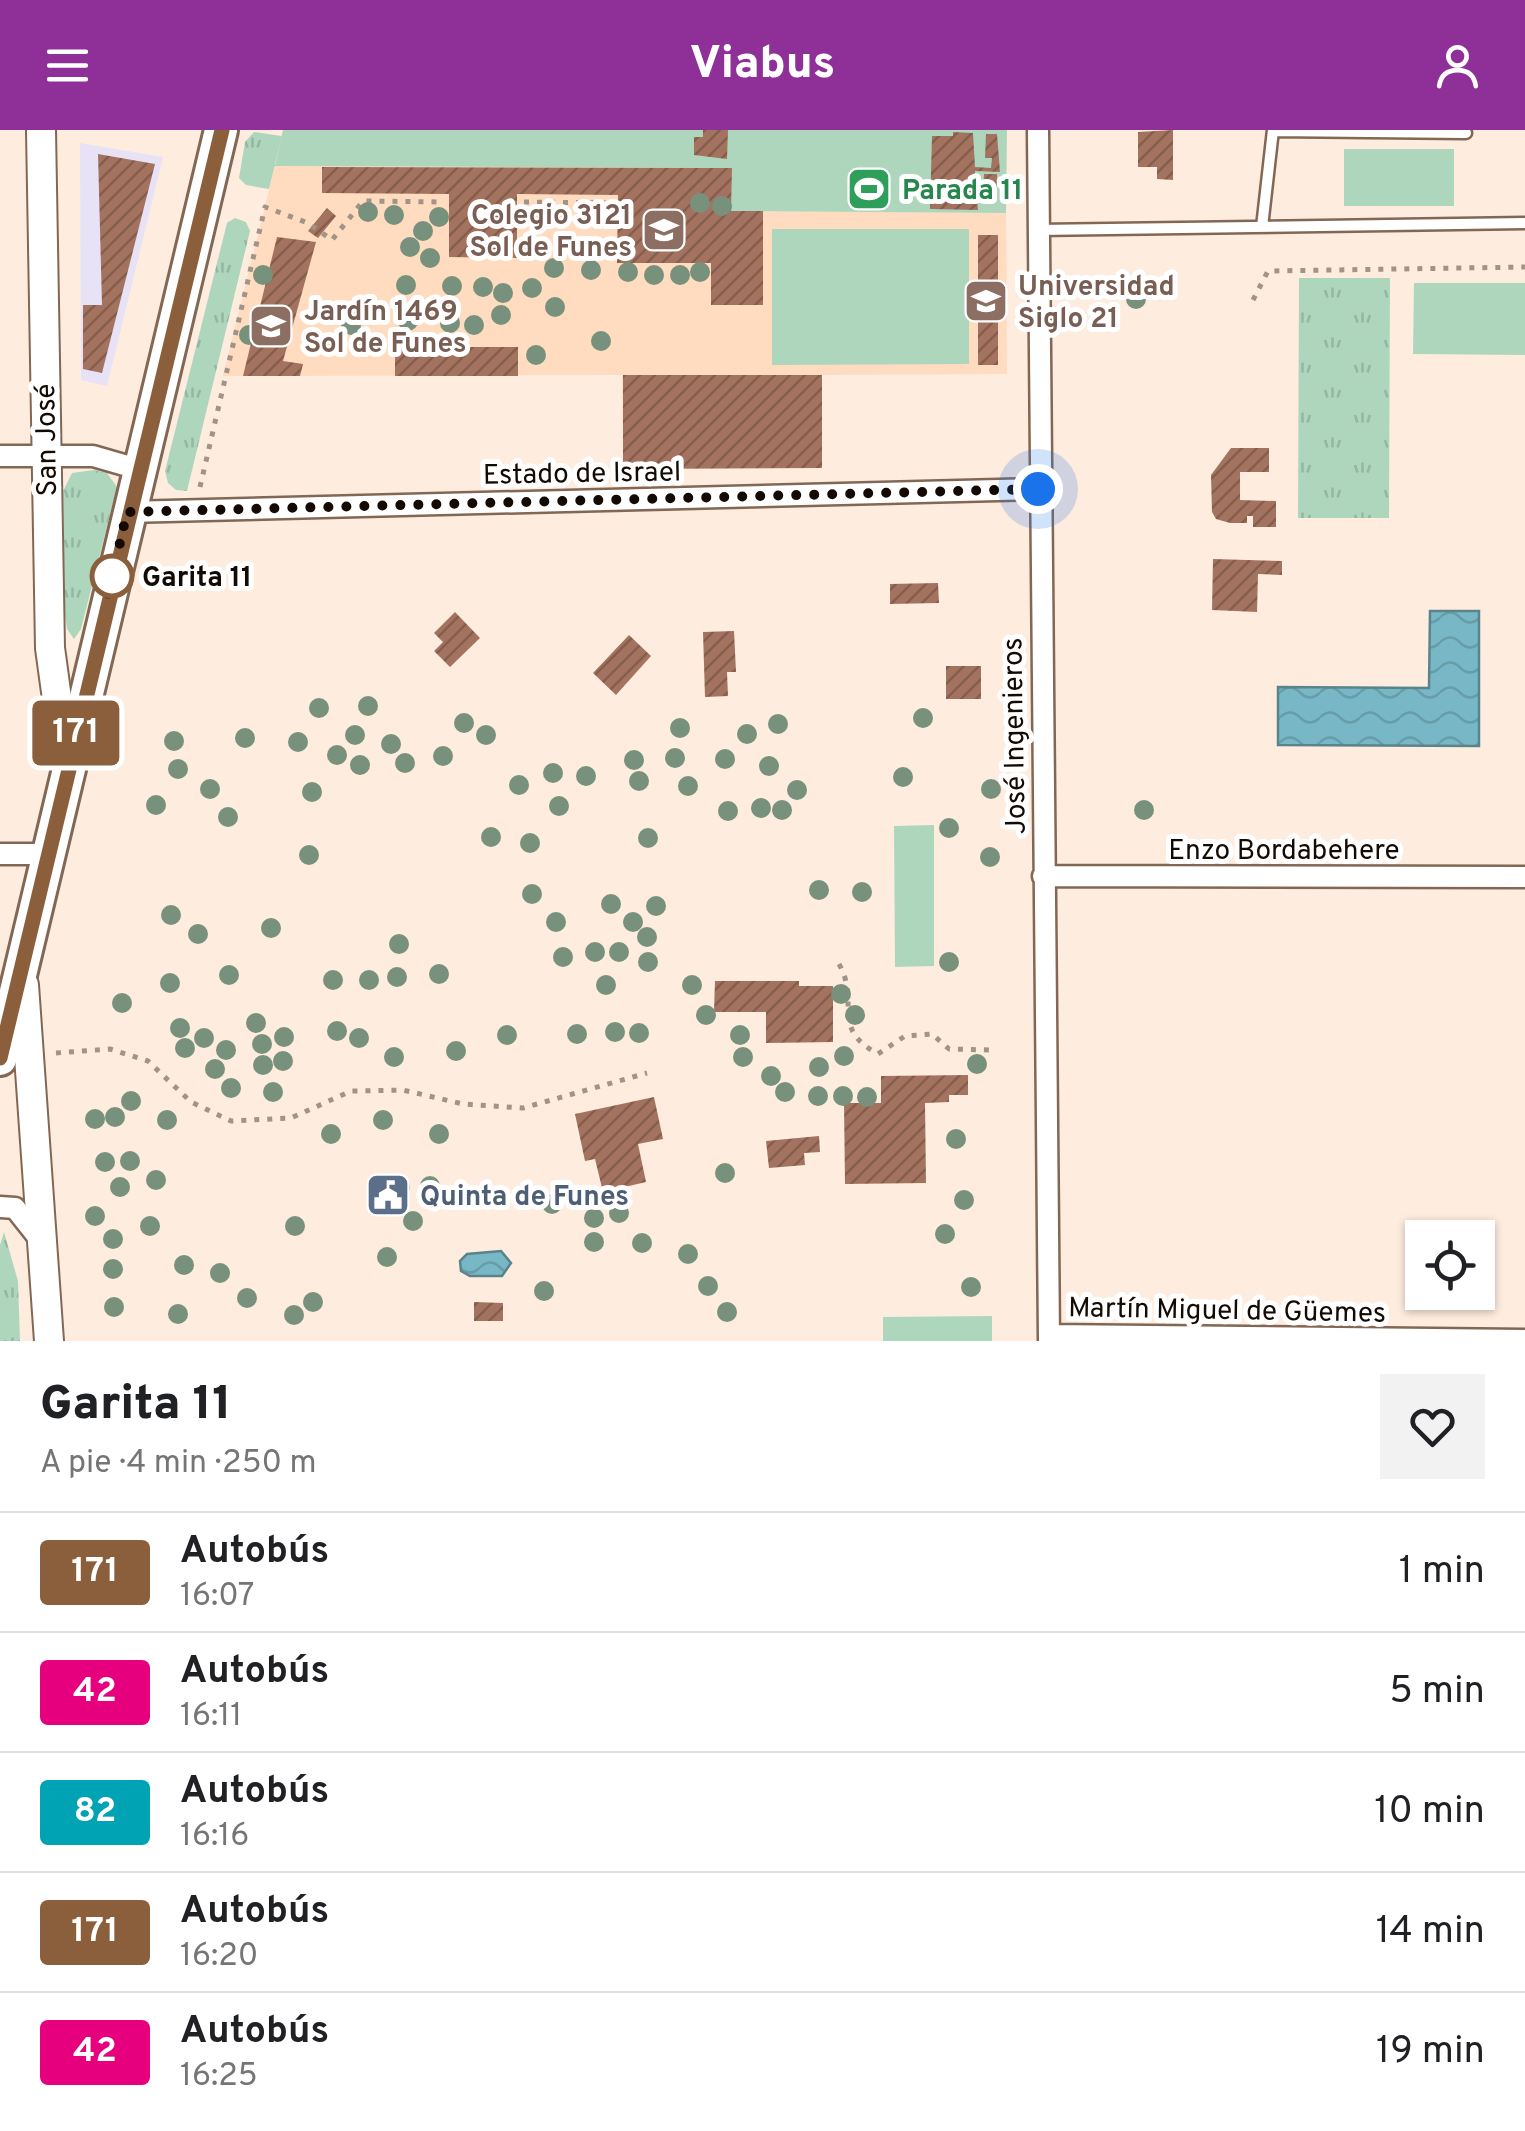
<!DOCTYPE html>
<html lang="es">
<head>
<meta charset="utf-8">
<style>
	:root { --surface:#fff; --page:#f2f2f2; --text:#202124; --muted:#757577; --line:#e0e0e0; --accent:#8f3099 }
	body { margin:0; font-family:Overpass,sans-serif; background:var(--page); color:var(--text); height:100vh; display:flex; flex-direction:column; font-size:38px; white-space:nowrap }
	* { box-sizing:border-box; margin:0 }
	p { font-size:32px; color:var(--muted) }
	.icon { flex:none; width:55px; height:55px; fill:none; stroke:currentColor; stroke-width:2; stroke-linecap:round; stroke-linejoin:round }
	.map { position:relative; height:1211px; overflow:hidden }
	.side { display:flex; flex-direction:column; background:var(--surface); flex:1 }
	.side>* { flex:none }
	.badge { padding:0 20px; border-radius:8px; font-size:35px; line-height:65px }
	.fabs { position:absolute; left:1405px; top:1090px; display:grid; gap:20px }
	.fabs a { display:grid; place-items:center; width:90px; height:90px; border-radius:0px; background:var(--surface); box-shadow:0 2px 8px #0004; font-size:50px }
	.you { position:absolute; width:50px; height:50px; margin:-25px; border:8px solid #fff; border-radius:50%; background:#1a73e8; box-shadow:0 0 0 15px #1a73e833 }
	.map>.badge { position:absolute; translate:-50% -50%; box-shadow:0 0 0 5px #fff }
	.round { display:grid; place-items:center; flex:none; width:105px; height:105px; border-radius:0px; background:var(--page) }
	.overview { display:flex; align-items:center; justify-content:space-between; height:170px; padding:0 40px }
	h1 { font-size:48px; font-weight:800; line-height:75px }
	ul { padding:0; list-style:none }
	li { display:flex; align-items:center; gap:30px; height:120px; padding:0 40px; border-top:2px solid var(--line) }
	li div { flex:1 }
	li b { display:block; font-size:38px }
	li em { font-style:normal }
	li .badge { min-width:110px; font-weight:700; text-align:center }
	header { display:flex; justify-content:space-between; align-items:center; height:130px; padding:0 40px; background:var(--accent); color:#fff; font-size:45px; font-weight:800 }
	.map>svg:first-child { display:block }
	.commercial { fill:#e8e2f7 }
	.built { fill:#ffdbbf }
	.grass { fill:url(#grass-tufts) }
	.garden { fill:#aed6bd }
	.water { fill:url(#water-waves); stroke:#5a848c; stroke-width:2.5 }
	.building { fill:url(#building-hatch) }
	.lines { fill:none; stroke-linecap:round; stroke-linejoin:round }
	.service-casing { stroke:#826854; stroke-width:15 }
	.minor-casing { stroke:#826854; stroke-width:25 }
	.tertiary-casing { stroke:#826854; stroke-width:32 }
	.primary-casing { stroke:#826854; stroke-width:38 }
	.path { stroke:#a29388; stroke-width:5; stroke-dasharray:5 8; stroke-linecap:butt }
	.service { stroke:#fff; stroke-width:10 }
	.minor { stroke:#fff; stroke-width:20 }
	.tertiary { stroke:#fff; stroke-width:28 }
	.primary { stroke:#fff; stroke-width:32 }
	.tree { fill:#77917c }
	.line-casing { stroke:#fff; stroke-width:22 }
	.line { stroke:#8b5e3c; stroke-width:15 }
	.walk { stroke:#130a04; stroke-width:10; stroke-dasharray:0 18 }
	.stop-dot { fill:#fff; stroke:#8b5e3c; stroke-width:5 }
	.labels { text-anchor:middle; stroke-width:10; stroke-linejoin:round; paint-order:stroke }
	.leisure-label { font-size:28px; font-weight:bold; fill:#27864d; stroke:#fff; text-anchor:start }
	.education-label { font-size:28px; font-weight:bold; fill:#785e54; stroke:#fff; text-anchor:start }
	.street-label { font-size:28px; fill:#130a04; stroke:#fff }
	.stop-label { font-size:28px; font-weight:bold; fill:#130a04; stroke:#fff; text-anchor:start }
	.service-label { font-size:28px; font-weight:bold; fill:#4e5e75; stroke:#fff; text-anchor:start }
</style>
</head>
<body>
<header><svg class="icon" aria-label="menu" viewBox="0 0 24 24"><path d="M4 6h16M4 12h16M4 18h16"/></svg>Viabus<svg class="icon" aria-label="person" viewBox="0 0 24 24"><circle cx="12" cy="8" r="4"/><path d="M4 21q1-7 8-7t8 7"/></svg></header>
<div class="map">
<svg width="1525" height="1211" viewBox="0 0 1525 1211">
	<defs>
		<pattern id="grass-tufts" width="24" height="20" patternUnits="userSpaceOnUse" patternTransform="scale(2.5)"><rect width="24" height="20" fill="#aed6bd"/><path d="M3 7l-1-3M5 7V3M7 7l1-3M15 17l-1-3M17 17v-4M19 17l1-3" fill="none" stroke="#95b6a1"/></pattern>
		<pattern id="water-waves" width="16" height="10" patternUnits="userSpaceOnUse" patternTransform="scale(2.5)"><rect width="16" height="10" fill="#78b8c6"/><path d="M0 5q4-4 8 0t8 0" fill="none" stroke="#679da8"/></pattern>
		<pattern id="building-hatch" width="6" height="6" patternUnits="userSpaceOnUse" patternTransform="scale(2.5)"><rect width="6" height="6" fill="#a47360"/><path d="M-1 1l2-2M0 6l6-6M5 7l2-2" fill="none" stroke="#845d4d"/></pattern>
	</defs>
	<rect width="100%" height="100%" fill="#feecde"/>
	<path class="commercial" d="M80 13 163 27 107 256 81 250Z"/>
	<path class="built" d="M275 36 732 38V81L1006 83 1007 244 822 245V338L623 339 622 245 223 246Z"/>
	<path class="grass" d="M254 2 282 6 269 59 246 55 239 48 245 12Z
		M235 88 246 92 250 101 187 361 176 360 168 353 165 341 227 93Z
		M1299 148H1390L1389 388H1298Z
		M94 340 107 343 117 357 81 499 74 509 67 499 65 484 63 361 72 343Z
		M4 1102 18 1151 20 1211H0V1115Z"/>
	<path class="garden" d="M283 0H1007L1006 83 731 81V38L275 36Z
		M1344 19H1454V76H1344Z
		M772 99H969V234L772 235Z
		M1414 153H1525V225L1413 224Z
		M934 695V836L895 837 894 696Z
		M992 1186V1211H883V1187Z"/>
	<path class="water" d="M1430 481H1479V616L1278 615V557L1429 558Z
		M501 1121 511 1133 502 1146H470L461 1141 460 1131 467 1124Z"/>
	<path class="building" d="M703 0H728L727 29 694 25V7H703Z
		M1173 0V50L1157 49V37H1138V2Z
		M953 2 973 3 975 37 991 38 992 28H985L986 4H997L1000 42 975 41 978 80 930 79 932 6H953Z
		M98 24 155 34 102 243 83 239V175H102Z
		M322 37 732 38 731 81H763V175H711V133H617L618 65 517 64V128L449 127V64L322 63Z
		M984 44H997V66H983Z
		M327 78 336 86 318 108 308 101Z
		M978 105H998V235H978Z
		M277 107 316 112 283 231 303 234 300 246H243Z
		M395 217H518V246H395Z
		M623 245H822V338L623 339Z
		M1231 318H1269V342H1240V370L1276 371V397H1253V386H1247V393H1230L1216 389 1212 382 1211 345Z
		M1213 429 1282 431V445L1258 444 1257 482 1212 480Z
		M938 453 939 473 890 474V454Z
		M455 482 480 508 450 537 434 521 443 512 434 503Z
		M734 501 736 542H727L728 566 705 567 703 502Z
		M629 505 651 526 616 565 593 543Z
		M946 536H981V569H946Z
		M715 851H799V856H833V912L766 913V882H714Z
		M968 945V965H949V972L925 973 926 1053 845 1054 844 973H881V946Z
		M654 967 663 1009 638 1014 646 1052 603 1062 595 1029 585 1031 575 984Z
		M819 1006 820 1022 804 1023 805 1035 769 1038 766 1011Z
		M474 1172 503 1173V1191H474Z"/>
	<g class="lines">
		<defs>
			<path id="service" d="M1273 1 1466 3
				M1262 97 1273 0
				M1037 100 1525 93"/>
			<path id="minor" d="M1038 0 1049 1211
				M0 326H93L138 339
				M127 382 1038 359
				M0 724H47
				M1043 746 1525 747
				M0 1077 15 1078 42 1112
				M1049 1205 1525 1210"/>
			<path id="tertiary" d="M41 0 50 518 57 569 73 617
				M24 855 49 1211"/>
			<path id="primary" d="M0 929 221 0"/>
		</defs>
		<use href="#service" class="service-casing"/>
		<use href="#minor" class="minor-casing"/>
		<use href="#tertiary" class="tertiary-casing"/>
		<use href="#primary" class="primary-casing"/>
		<path class="path" d="M524 72 612 73
			M1253 170 1268 141 1525 137
			M200 357 265 77 308 93 332 110 363 71 442 72
			M839 834C861 873 829 897 878 924L905 906 932 904 949 919 991 920
			M56 923 110 919 148 931 191 972 231 991 291 988 351 961 403 960 463 974 523 978 647 943"/>
		<use href="#service" class="service"/>
		<use href="#minor" class="minor"/>
		<use href="#tertiary" class="tertiary"/>
		<use href="#primary" class="primary"/>
	</g>
	<g class="tree">
		<circle cx="700" cy="73" r="10"/>
		<circle cx="722" cy="76" r="10"/>
		<circle cx="368" cy="82" r="10"/>
		<circle cx="394" cy="85" r="10"/>
		<circle cx="439" cy="87" r="10"/>
		<circle cx="423" cy="101" r="10"/>
		<circle cx="410" cy="117" r="10"/>
		<circle cx="430" cy="128" r="10"/>
		<circle cx="554" cy="138" r="10"/>
		<circle cx="591" cy="140" r="10"/>
		<circle cx="628" cy="142" r="10"/>
		<circle cx="700" cy="142" r="10"/>
		<circle cx="263" cy="145" r="10"/>
		<circle cx="654" cy="145" r="10"/>
		<circle cx="680" cy="145" r="10"/>
		<circle cx="406" cy="155" r="10"/>
		<circle cx="452" cy="156" r="10"/>
		<circle cx="483" cy="157" r="10"/>
		<circle cx="532" cy="158" r="10"/>
		<circle cx="503" cy="163" r="10"/>
		<circle cx="1136" cy="169" r="10"/>
		<circle cx="555" cy="177" r="10"/>
		<circle cx="501" cy="185" r="10"/>
		<circle cx="408" cy="191" r="10"/>
		<circle cx="450" cy="193" r="10"/>
		<circle cx="351" cy="195" r="10"/>
		<circle cx="474" cy="195" r="10"/>
		<circle cx="249" cy="205" r="10"/>
		<circle cx="601" cy="211" r="10"/>
		<circle cx="536" cy="225" r="10"/>
		<circle cx="368" cy="576" r="10"/>
		<circle cx="319" cy="578" r="10"/>
		<circle cx="923" cy="588" r="10"/>
		<circle cx="464" cy="593" r="10"/>
		<circle cx="778" cy="594" r="10"/>
		<circle cx="680" cy="598" r="10"/>
		<circle cx="747" cy="604" r="10"/>
		<circle cx="355" cy="605" r="10"/>
		<circle cx="486" cy="605" r="10"/>
		<circle cx="245" cy="608" r="10"/>
		<circle cx="174" cy="611" r="10"/>
		<circle cx="298" cy="612" r="10"/>
		<circle cx="391" cy="614" r="10"/>
		<circle cx="337" cy="625" r="10"/>
		<circle cx="443" cy="626" r="10"/>
		<circle cx="675" cy="628" r="10"/>
		<circle cx="725" cy="629" r="10"/>
		<circle cx="634" cy="630" r="10"/>
		<circle cx="405" cy="633" r="10"/>
		<circle cx="360" cy="635" r="10"/>
		<circle cx="769" cy="636" r="10"/>
		<circle cx="178" cy="639" r="10"/>
		<circle cx="553" cy="643" r="10"/>
		<circle cx="586" cy="646" r="10"/>
		<circle cx="903" cy="647" r="10"/>
		<circle cx="639" cy="651" r="10"/>
		<circle cx="519" cy="655" r="10"/>
		<circle cx="688" cy="656" r="10"/>
		<circle cx="210" cy="659" r="10"/>
		<circle cx="991" cy="659" r="10"/>
		<circle cx="797" cy="660" r="10"/>
		<circle cx="312" cy="662" r="10"/>
		<circle cx="156" cy="675" r="10"/>
		<circle cx="559" cy="676" r="10"/>
		<circle cx="761" cy="678" r="10"/>
		<circle cx="782" cy="680" r="10"/>
		<circle cx="1144" cy="680" r="10"/>
		<circle cx="728" cy="681" r="10"/>
		<circle cx="228" cy="687" r="10"/>
		<circle cx="949" cy="698" r="10"/>
		<circle cx="491" cy="707" r="10"/>
		<circle cx="648" cy="708" r="10"/>
		<circle cx="530" cy="713" r="10"/>
		<circle cx="309" cy="725" r="10"/>
		<circle cx="990" cy="727" r="10"/>
		<circle cx="819" cy="760" r="10"/>
		<circle cx="862" cy="762" r="10"/>
		<circle cx="532" cy="764" r="10"/>
		<circle cx="611" cy="774" r="10"/>
		<circle cx="656" cy="776" r="10"/>
		<circle cx="171" cy="785" r="10"/>
		<circle cx="556" cy="792" r="10"/>
		<circle cx="633" cy="792" r="10"/>
		<circle cx="271" cy="798" r="10"/>
		<circle cx="198" cy="804" r="10"/>
		<circle cx="647" cy="807" r="10"/>
		<circle cx="399" cy="814" r="10"/>
		<circle cx="595" cy="822" r="10"/>
		<circle cx="619" cy="822" r="10"/>
		<circle cx="563" cy="827" r="10"/>
		<circle cx="648" cy="832" r="10"/>
		<circle cx="949" cy="832" r="10"/>
		<circle cx="439" cy="844" r="10"/>
		<circle cx="229" cy="845" r="10"/>
		<circle cx="397" cy="847" r="10"/>
		<circle cx="333" cy="850" r="10"/>
		<circle cx="369" cy="850" r="10"/>
		<circle cx="170" cy="853" r="10"/>
		<circle cx="606" cy="855" r="10"/>
		<circle cx="692" cy="855" r="10"/>
		<circle cx="841" cy="864" r="10"/>
		<circle cx="122" cy="873" r="10"/>
		<circle cx="706" cy="885" r="10"/>
		<circle cx="855" cy="885" r="10"/>
		<circle cx="256" cy="893" r="10"/>
		<circle cx="180" cy="898" r="10"/>
		<circle cx="337" cy="901" r="10"/>
		<circle cx="615" cy="902" r="10"/>
		<circle cx="639" cy="903" r="10"/>
		<circle cx="577" cy="904" r="10"/>
		<circle cx="507" cy="905" r="10"/>
		<circle cx="740" cy="905" r="10"/>
		<circle cx="284" cy="907" r="10"/>
		<circle cx="204" cy="908" r="10"/>
		<circle cx="359" cy="908" r="10"/>
		<circle cx="262" cy="914" r="10"/>
		<circle cx="185" cy="918" r="10"/>
		<circle cx="226" cy="920" r="10"/>
		<circle cx="456" cy="921" r="10"/>
		<circle cx="844" cy="926" r="10"/>
		<circle cx="394" cy="927" r="10"/>
		<circle cx="743" cy="927" r="10"/>
		<circle cx="283" cy="931" r="10"/>
		<circle cx="977" cy="934" r="10"/>
		<circle cx="263" cy="935" r="10"/>
		<circle cx="819" cy="937" r="10"/>
		<circle cx="215" cy="939" r="10"/>
		<circle cx="771" cy="946" r="10"/>
		<circle cx="231" cy="958" r="10"/>
		<circle cx="273" cy="962" r="10"/>
		<circle cx="785" cy="962" r="10"/>
		<circle cx="818" cy="966" r="10"/>
		<circle cx="843" cy="966" r="10"/>
		<circle cx="867" cy="967" r="10"/>
		<circle cx="131" cy="971" r="10"/>
		<circle cx="115" cy="987" r="10"/>
		<circle cx="95" cy="989" r="10"/>
		<circle cx="167" cy="990" r="10"/>
		<circle cx="383" cy="990" r="10"/>
		<circle cx="331" cy="1004" r="10"/>
		<circle cx="439" cy="1004" r="10"/>
		<circle cx="956" cy="1009" r="10"/>
		<circle cx="130" cy="1031" r="10"/>
		<circle cx="105" cy="1032" r="10"/>
		<circle cx="725" cy="1043" r="10"/>
		<circle cx="156" cy="1050" r="10"/>
		<circle cx="430" cy="1056" r="10"/>
		<circle cx="120" cy="1057" r="10"/>
		<circle cx="400" cy="1057" r="10"/>
		<circle cx="964" cy="1070" r="10"/>
		<circle cx="552" cy="1074" r="10"/>
		<circle cx="619" cy="1083" r="10"/>
		<circle cx="95" cy="1086" r="10"/>
		<circle cx="594" cy="1088" r="10"/>
		<circle cx="413" cy="1091" r="10"/>
		<circle cx="150" cy="1096" r="10"/>
		<circle cx="295" cy="1096" r="10"/>
		<circle cx="945" cy="1104" r="10"/>
		<circle cx="113" cy="1109" r="10"/>
		<circle cx="594" cy="1112" r="10"/>
		<circle cx="642" cy="1113" r="10"/>
		<circle cx="688" cy="1124" r="10"/>
		<circle cx="387" cy="1127" r="10"/>
		<circle cx="184" cy="1135" r="10"/>
		<circle cx="113" cy="1139" r="10"/>
		<circle cx="220" cy="1143" r="10"/>
		<circle cx="708" cy="1156" r="10"/>
		<circle cx="971" cy="1157" r="10"/>
		<circle cx="544" cy="1161" r="10"/>
		<circle cx="247" cy="1168" r="10"/>
		<circle cx="313" cy="1172" r="10"/>
		<circle cx="114" cy="1177" r="10"/>
		<circle cx="727" cy="1182" r="10"/>
		<circle cx="178" cy="1184" r="10"/>
		<circle cx="294" cy="1185" r="10"/>
	</g>
	<g class="lines">
		<defs>
			<path id="line" d="M0 928 222 0"/>
		</defs>
		<use href="#line" class="line-casing"/>
		<use href="#line" class="line"/>
		<path class="walk" d="M112 446 108 465 127 382 1038 359"/>
	</g>
	<defs>
		<symbol id="stadium-square" viewBox="-11 -11 22 22"><rect x="-9" y="-9" width="18" height="18" rx="4" fill="#2e9e5b" stroke="#fff"/><path d="M0-5a6.5 5 0 1 0 0 10a6.5 5 0 1 0 0-10ZM-3.5-1.8h7v3.6h-7Z" fill="#fff"/></symbol>
		<symbol id="school-square" viewBox="-11 -11 22 22"><rect x="-9" y="-9" width="18" height="18" rx="4" fill="#8d6e63" stroke="#fff"/><path d="M0-5L7-2L0 1L-7-2ZM-4 1L0 2.5L4 1V4Q0 6-4 4Z" fill="#fff"/></symbol>
		<symbol id="university-square" viewBox="-11 -11 22 22"><rect x="-9" y="-9" width="18" height="18" rx="4" fill="#8d6e63" stroke="#fff"/><path d="M0-5L7-2L0 1L-7-2ZM-4 1L0 2.5L4 1V4Q0 6-4 4Z" fill="#fff"/></symbol>
		<symbol id="civic-square" viewBox="-11 -11 22 22"><rect x="-9" y="-9" width="18" height="18" rx="4" fill="#5c6f8a" stroke="#fff"/><path d="M-.6-6.5H3V-4.5H.6V-3L4-1V1h2V6H-6V1h2V-1L-.6-3ZM-1.2 2.5V6h2.4V2.5Z" fill="#fff"/></symbol>
	</defs>
	<g fill-rule="evenodd">
		<use href="#stadium-square" x="844" y="34" width="50" height="50"/>
		<use href="#school-square" x="639" y="75" width="50" height="50"/>
		<use href="#university-square" x="961" y="146" width="50" height="50"/>
		<use href="#school-square" x="246" y="171" width="50" height="50"/>
		<use href="#civic-square" x="363" y="1040" width="50" height="50"/>
	</g>
	<circle class="stop-dot" cx="112" cy="446" r="20"/>
	<g class="labels">
		<g class="leisure-label">
			<text x="902" y="69">Parada 11</text>
		</g>
		<g class="education-label">
			<text x="632" y="94" text-anchor="end">Colegio 3121<tspan x="632" dy="32">Sol de Funes</tspan></text>
			<text x="1018" y="165">Universidad<tspan x="1018" dy="32">Siglo 21</tspan></text>
			<text x="304" y="190">Jardín 1469<tspan x="304" dy="32">Sol de Funes</tspan></text>
		</g>
		<g class="street-label">
			<text transform="translate(45 310) rotate(-91)" y="10">San José</text>
			<text transform="translate(582 342) rotate(-1)" y="10">Estado de Israel</text>
			<text transform="translate(1013 606) rotate(-91)" y="10">José Ingenieros</text>
			<text x="1284" y="729">Enzo Bordabehere</text>
			<text transform="translate(1227 1179) rotate(1)" y="10">Martín Miguel de Güemes</text>
		</g>
		<g class="stop-label">
			<text x="142" y="456">Garita 11</text>
		</g>
		<g class="service-label">
			<text x="420" y="1075">Quinta de Funes</text>
		</g>
	</g>
</svg>
<div class="fabs">
<a><svg class="icon" aria-label="locate" viewBox="0 0 24 24"><circle cx="12" cy="12" r="6"/><path d="M12 2v4M12 18v4M2 12h4M18 12h4"/></svg></a>
</div>
<div class="you" style="left:1038px;top:359px"></div>
<b class="badge" style="left:76px;top:603px;background:#8b5e3c;color:#fff">171</b>
</div>
<section class="side">
<div class="overview"><div><h1>Garita 11</h1><p>A pie · 4 min · 250 m</p></div><a class="round"><svg class="icon" aria-label="heart" viewBox="0 0 24 24"><path d="M12 20l-8-8c-3-5 5-10 8-4 3-6 11-1 8 4z"/></svg></a></div>
<ul>
<li><span class="badge" style="background:#8b5e3c;color:#fff">171</span><div><b>Autobús</b><p>16:07</p></div><em>1 min</em></li>
<li><span class="badge" style="background:#e6007e;color:#fff">42</span><div><b>Autobús</b><p>16:11</p></div><em>5 min</em></li>
<li><span class="badge" style="background:#00a3b4;color:#fff">82</span><div><b>Autobús</b><p>16:16</p></div><em>10 min</em></li>
<li><span class="badge" style="background:#8b5e3c;color:#fff">171</span><div><b>Autobús</b><p>16:20</p></div><em>14 min</em></li>
<li><span class="badge" style="background:#e6007e;color:#fff">42</span><div><b>Autobús</b><p>16:25</p></div><em>19 min</em></li>
</ul>
</section>
</body>
</html>
